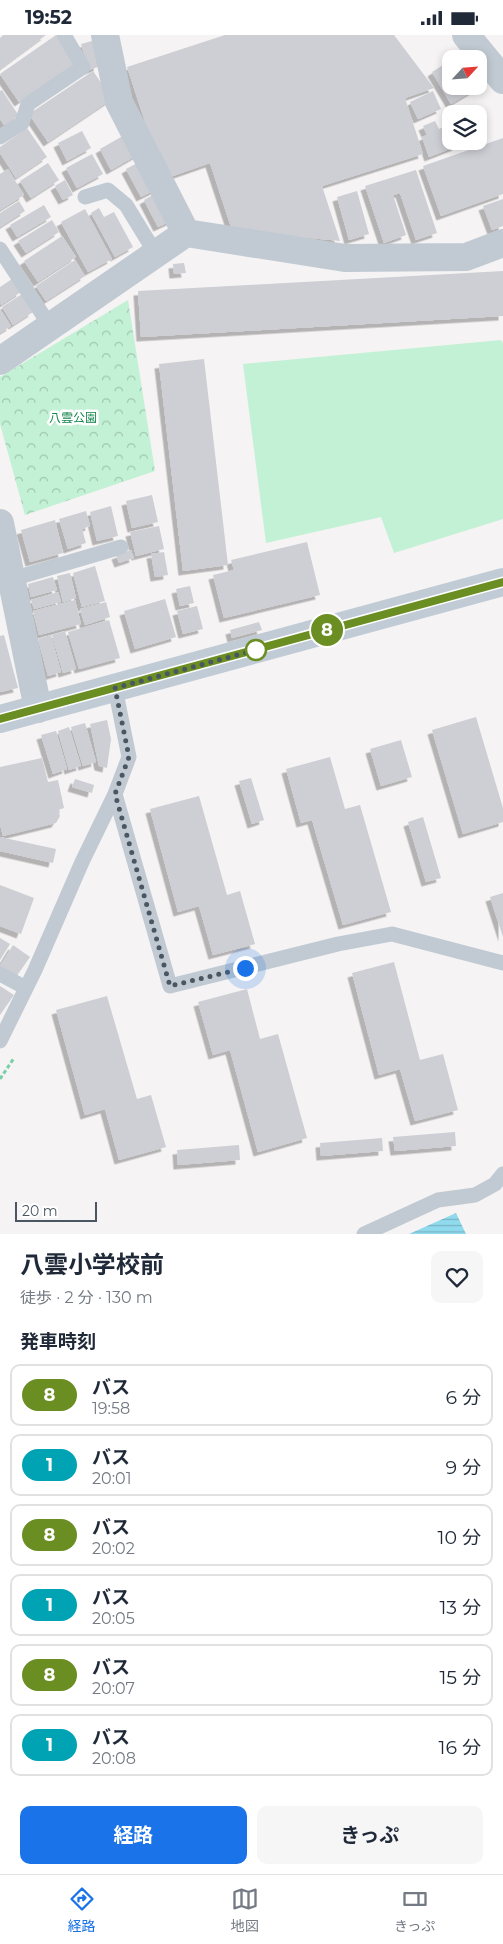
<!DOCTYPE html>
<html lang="ja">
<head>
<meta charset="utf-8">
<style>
	:root { --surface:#fff; --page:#f6f6f7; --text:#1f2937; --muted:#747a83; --line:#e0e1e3; --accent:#1a73e8 }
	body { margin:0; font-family:Montserrat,"Noto Sans JP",sans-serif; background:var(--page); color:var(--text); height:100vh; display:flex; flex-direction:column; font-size:19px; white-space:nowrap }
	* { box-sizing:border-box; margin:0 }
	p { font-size:16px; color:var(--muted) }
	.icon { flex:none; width:28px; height:28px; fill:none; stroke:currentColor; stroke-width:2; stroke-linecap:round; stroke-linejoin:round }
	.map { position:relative; height:1199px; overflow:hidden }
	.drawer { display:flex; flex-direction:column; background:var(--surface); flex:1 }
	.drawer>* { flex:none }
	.badge { padding:0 10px; border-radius:16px; font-size:18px; line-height:32px }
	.needle { width:32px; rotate:64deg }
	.fabs { position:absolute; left:442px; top:15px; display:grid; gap:10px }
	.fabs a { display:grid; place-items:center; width:45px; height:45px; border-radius:10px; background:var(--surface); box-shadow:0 2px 8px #0003; font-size:25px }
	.scale { position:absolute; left:15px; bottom:12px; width:82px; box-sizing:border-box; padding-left:5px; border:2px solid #4a5661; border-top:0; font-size:14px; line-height:18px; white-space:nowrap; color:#4a5661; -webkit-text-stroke:4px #fff; paint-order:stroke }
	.you { position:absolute; width:25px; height:25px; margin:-12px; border:4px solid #fff; border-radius:50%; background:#1a73e8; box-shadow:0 0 0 8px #1a73e833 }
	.map>.badge { position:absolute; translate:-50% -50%; box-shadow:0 0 0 2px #fff }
	h2 { padding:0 20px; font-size:19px; line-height:45px }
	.round { display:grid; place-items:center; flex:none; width:52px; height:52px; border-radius:10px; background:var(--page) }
	.overview { display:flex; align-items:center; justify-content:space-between; height:85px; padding:0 20px }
	h1 { font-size:24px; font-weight:700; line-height:38px }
	.cta { display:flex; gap:10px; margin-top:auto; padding:10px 20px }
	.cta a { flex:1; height:58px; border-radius:10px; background:var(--accent); color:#fff; font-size:20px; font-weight:700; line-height:58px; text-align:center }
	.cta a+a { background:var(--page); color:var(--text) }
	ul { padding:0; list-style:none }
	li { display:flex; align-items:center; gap:15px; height:62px; margin:0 10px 8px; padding:0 10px; border:2px solid var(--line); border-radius:10px }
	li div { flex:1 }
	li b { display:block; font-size:19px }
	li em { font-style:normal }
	li .badge { min-width:55px; font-weight:700; text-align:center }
	.status { display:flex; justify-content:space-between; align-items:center; height:35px; padding:0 25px; background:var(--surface); direction:ltr }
	.status svg { height:14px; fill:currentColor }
	.tabs { display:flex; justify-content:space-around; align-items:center; height:70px; border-top:1px solid var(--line); background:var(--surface); font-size:14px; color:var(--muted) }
	.tabs a { display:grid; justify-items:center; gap:2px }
	.tabs .on { color:var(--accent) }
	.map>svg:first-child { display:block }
	.green { fill:#c3f1d5 }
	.park { fill:url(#park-crowns) }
	.water { fill:url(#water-rules) }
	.building { fill:#cdcfd5; filter:url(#shadow) }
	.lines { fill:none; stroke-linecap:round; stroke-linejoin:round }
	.path { stroke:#7ad0a6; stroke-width:3; stroke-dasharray:4 2.5; stroke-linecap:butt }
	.service { stroke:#c1cad2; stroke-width:15 }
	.minor { stroke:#c1cad2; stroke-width:28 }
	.secondary { stroke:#c1cbd6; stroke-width:28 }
	.line-casing { stroke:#fff; stroke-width:11 }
	.line { stroke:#6b8e23; stroke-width:8 }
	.walk { stroke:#4a5661; stroke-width:5; stroke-dasharray:0 9 }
	.stop-dot { fill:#fff; stroke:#6b8e23; stroke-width:2.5 }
	.labels { text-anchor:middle; stroke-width:5; stroke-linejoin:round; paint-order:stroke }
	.park-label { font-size:12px; fill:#17864f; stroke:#fff }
</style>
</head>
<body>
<div class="status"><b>19:52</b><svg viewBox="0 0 49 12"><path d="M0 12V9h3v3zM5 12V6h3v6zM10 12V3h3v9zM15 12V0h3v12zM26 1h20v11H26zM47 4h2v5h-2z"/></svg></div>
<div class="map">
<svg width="503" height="1199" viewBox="0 0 503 1199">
	<defs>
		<pattern id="park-crowns" width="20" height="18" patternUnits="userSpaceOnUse" patternTransform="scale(1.25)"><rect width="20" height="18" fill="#c3f1d5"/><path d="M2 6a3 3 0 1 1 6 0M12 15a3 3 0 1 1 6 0" fill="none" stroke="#a0c6b0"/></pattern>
		<pattern id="water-rules" width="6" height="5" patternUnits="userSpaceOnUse" patternTransform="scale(1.25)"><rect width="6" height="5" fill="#90daee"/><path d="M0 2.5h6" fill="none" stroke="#78b4c4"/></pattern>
		<filter id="shadow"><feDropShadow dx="-4.5" dy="4.5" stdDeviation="0" flood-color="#0004"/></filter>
	</defs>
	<rect width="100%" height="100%" fill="#f5f3f3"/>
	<path class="green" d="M501 305 503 308V484L394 518 381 482 266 508 243 329Z"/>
	<path class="park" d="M128 265 155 436 25 480 0 389V342Z"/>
	<path class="water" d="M456 1178 466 1199H409Z"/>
	<path class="building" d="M3 0H46L0 34V3Z
		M56 0 77 27 19 67 0 39Z
		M225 0H394L434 53 405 63 423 119 322 151 340 206 232 195 210 128 164 144 127 32Z
		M99 4 98 32 89 35 81 9Z
		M451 25V51H479V31L488 47 451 69 432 37Z
		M93 36 112 64 48 107 29 79Z
		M2 55 19 81 4 90 0 84V56Z
		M433 56 441 74 418 84 410 67Z
		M435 86 439 94 448 90 451 97V106H455L457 111 429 122 422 102 427 100 423 91Z
		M27 93 47 122 16 143 0 118V112Z
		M82 96 91 113 67 126 58 108Z
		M128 98 139 119 111 135 100 114Z
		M503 103V159L441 181 423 131Z
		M92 119 103 139 77 153 66 133Z
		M143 125 159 153 141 162 126 134Z
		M48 128 59 145 31 163 20 146Z
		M8 134 24 160 0 175V139Z
		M416 135 437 198 416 205 400 158 393 160 406 200 384 208 365 151Z
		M65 145 73 160 63 165 55 151Z
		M160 156 175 184 158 192 144 165Z
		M357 156 369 199 349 205 337 162Z
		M503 164V191L492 195 483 171Z
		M19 166 25 176 0 192V178Z
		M44 170 51 182 17 202 10 190Z
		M99 173 104 182 114 177 133 212 115 222 91 178Z
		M85 174 112 224 88 237 61 187Z
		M52 185 59 197 26 218 18 206Z
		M62 201 76 222 38 247 24 226Z
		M75 225 85 241 46 266 36 251Z
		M184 228 186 238 174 239 173 229Z
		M503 236V281L141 302 138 256Z
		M12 244 21 257 1 270 0 252Z
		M22 259 33 277 13 290 2 272Z
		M0 274 11 291 0 298Z
		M204 324 228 530 183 536 159 329Z
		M152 460 158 487 132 493 126 466Z
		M111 471 118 501 97 506 90 477Z
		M86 476 90 491 82 494 86 508 68 514 59 484Z
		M55 485 63 518 30 527 21 495Z
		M159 491 164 514 136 521 130 497Z
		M307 507 320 560 224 583 213 540 234 535 231 525Z
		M131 515 134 523 119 528 116 520Z
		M164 517 168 540 155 542 151 519Z
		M95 531 105 566 82 572 73 538Z
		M70 538 76 563 63 567 57 541Z
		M53 542 57 555 31 562 28 549Z
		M190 551 194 568 180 571 176 554Z
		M58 557 61 567 34 574 31 565Z
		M165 564 176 602 135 614 124 576Z
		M75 565 81 589 39 600 33 576Z
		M106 567 110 582 85 590 80 574Z
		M197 571 203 594 183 599 177 576Z
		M109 585 120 623 79 634 68 597Z
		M259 587 262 595 232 603 230 595Z
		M65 596 76 634 63 638 52 600Z
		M4 600 18 653 0 657V601Z
		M51 600 61 637 48 641 38 604Z
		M476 682 503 773V787L463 799 432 695Z
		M107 685 111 704 107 733 99 731 90 689Z
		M85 688 96 727 83 731 71 692Z
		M69 692 81 731 69 735 58 696Z
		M56 696 67 734 53 739 41 700Z
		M401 705 412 742 381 751 370 714Z
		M330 722 345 774 360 770 391 877 343 890 312 785 301 788 286 734Z
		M42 723 48 747 58 745 64 773 58 775 60 781 56 788 3 801 0 789V732Z
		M251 743 264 785 252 789 239 746Z
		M75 744 94 750 92 758 72 752Z
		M199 761 227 860 240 856 255 909 213 920 199 871 178 877 150 774Z
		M423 782 441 843 426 847 408 787Z
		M0 802 56 814 53 828 0 816Z
		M0 850 34 863 21 899 0 891Z
		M503 858V902L490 862Z
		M0 903 10 909 0 925Z
		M13 910 30 922 16 942 0 931Z
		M394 927 420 1025 443 1019 458 1075 415 1086 400 1034 379 1040 352 938Z
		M0 951 14 960 0 980Z
		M247 954 260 1004 278 999 307 1103 258 1117 230 1015 213 1020 198 967Z
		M107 961 137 1064 151 1060 166 1112 119 1125 105 1074 85 1080 56 975Z
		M455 1097 456 1111 395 1116 393 1102Z
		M382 1103 383 1116 321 1121 320 1108Z
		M239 1110 240 1125 178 1130 177 1115Z"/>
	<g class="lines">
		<path class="path" d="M0 1044 14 1023"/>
		<path class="service" d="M0 102 22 88 28 69 83 32 64 0
			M85 162 108 155 126 170 156 219
			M0 214 50 291
			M12 544 121 512
			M115 759 170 951 338 909 392 899 503 928
			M0 939 26 953
			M0 1006 35 935 82 827 115 759 129 722 115 653
			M364 1199 438 1165 475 1160 495 1149 503 1139"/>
		<path class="minor" d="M105 0 119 67 186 198
			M466 0 503 45
			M0 326 186 198 345 223 466 222 503 208
			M0 488 38 674"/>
		<path class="secondary" d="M0 684 503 547"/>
	</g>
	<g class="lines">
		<defs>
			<path id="line" d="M0 684 503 547"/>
		</defs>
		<use href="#line" class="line-casing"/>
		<use href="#line" class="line"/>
		<path class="walk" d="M245 933 170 951 115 759 129 722 115 653 263 613 256 615"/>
	</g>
	<circle class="stop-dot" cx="256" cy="615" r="10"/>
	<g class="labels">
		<g class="park-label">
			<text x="73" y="387">八雲公園</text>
		</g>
	</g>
</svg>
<div class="fabs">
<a><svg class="needle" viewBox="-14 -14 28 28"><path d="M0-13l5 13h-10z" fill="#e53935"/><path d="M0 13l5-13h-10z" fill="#747a83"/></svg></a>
<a><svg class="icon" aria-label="layers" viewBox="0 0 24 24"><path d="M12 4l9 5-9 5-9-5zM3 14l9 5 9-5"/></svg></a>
</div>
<div class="scale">20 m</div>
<div class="you" style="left:245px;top:933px"></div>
<b class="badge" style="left:327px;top:595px;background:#6b8e23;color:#fff">8</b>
</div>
<section class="drawer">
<div class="overview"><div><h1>八雲小学校前</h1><p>徒歩 · 2 分 · 130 m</p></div><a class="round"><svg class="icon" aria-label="heart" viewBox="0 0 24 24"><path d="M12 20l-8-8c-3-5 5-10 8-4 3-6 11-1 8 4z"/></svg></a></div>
<h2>発車時刻</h2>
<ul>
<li><span class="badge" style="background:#6b8e23;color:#fff">8</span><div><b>バス</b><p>19:58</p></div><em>6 分</em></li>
<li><span class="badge" style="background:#00a3b4;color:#fff">1</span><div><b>バス</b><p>20:01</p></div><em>9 分</em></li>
<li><span class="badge" style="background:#6b8e23;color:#fff">8</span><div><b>バス</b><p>20:02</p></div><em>10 分</em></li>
<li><span class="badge" style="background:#00a3b4;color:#fff">1</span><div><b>バス</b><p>20:05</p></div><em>13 分</em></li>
<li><span class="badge" style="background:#6b8e23;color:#fff">8</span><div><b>バス</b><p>20:07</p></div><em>15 分</em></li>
<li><span class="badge" style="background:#00a3b4;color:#fff">1</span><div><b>バス</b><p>20:08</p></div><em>16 分</em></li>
</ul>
<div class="cta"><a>経路</a><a>きっぷ</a></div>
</section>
<nav class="tabs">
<a class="on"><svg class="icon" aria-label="directions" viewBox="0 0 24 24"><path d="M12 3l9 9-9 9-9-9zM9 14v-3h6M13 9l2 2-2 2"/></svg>経路</a>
<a><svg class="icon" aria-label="map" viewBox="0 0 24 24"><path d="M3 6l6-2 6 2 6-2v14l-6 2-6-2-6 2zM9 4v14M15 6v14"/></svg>地図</a>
<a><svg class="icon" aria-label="tickets" viewBox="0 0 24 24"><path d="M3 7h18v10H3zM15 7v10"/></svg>きっぷ</a>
</nav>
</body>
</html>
